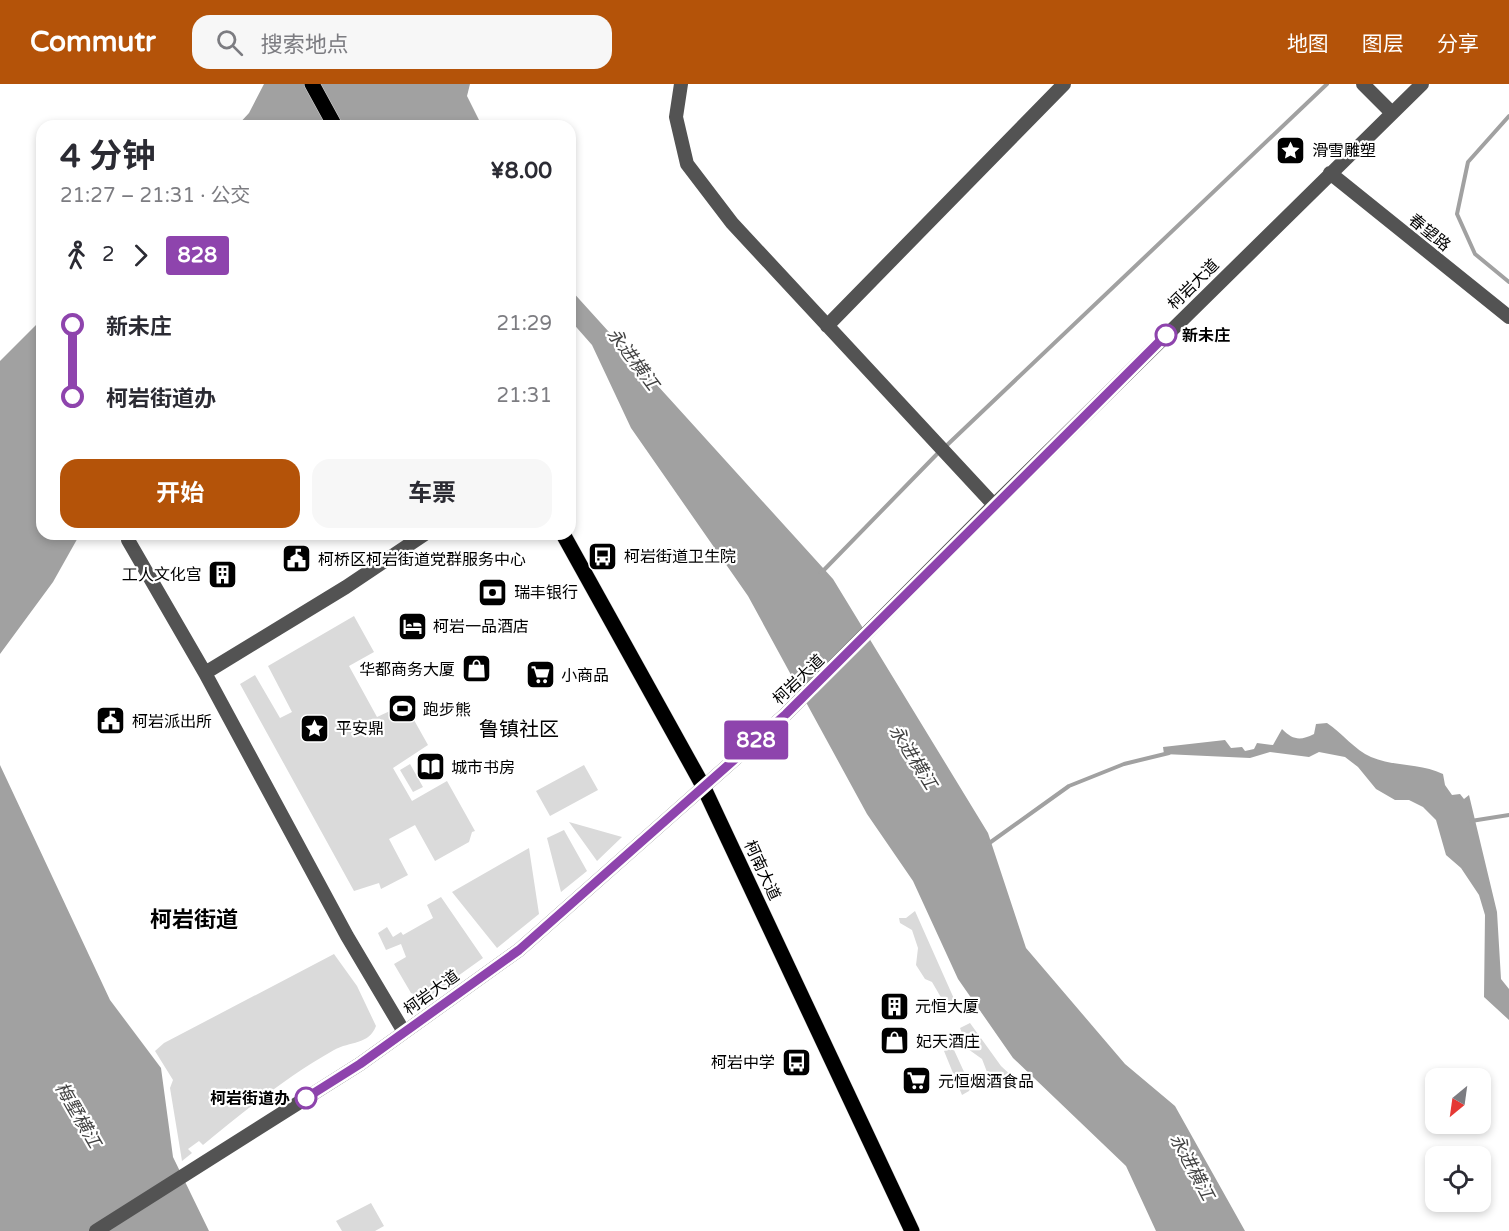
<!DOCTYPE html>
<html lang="zh">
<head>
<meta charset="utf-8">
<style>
	:root { --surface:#fff; --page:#f7f7f7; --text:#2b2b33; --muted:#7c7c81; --accent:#b45309 }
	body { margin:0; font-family:"Varela Round","Noto Sans SC",sans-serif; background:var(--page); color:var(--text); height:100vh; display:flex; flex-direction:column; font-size:22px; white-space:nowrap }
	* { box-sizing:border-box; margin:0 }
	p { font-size:20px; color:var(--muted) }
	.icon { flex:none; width:33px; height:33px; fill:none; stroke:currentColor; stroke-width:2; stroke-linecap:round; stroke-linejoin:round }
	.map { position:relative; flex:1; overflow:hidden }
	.details { position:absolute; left:36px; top:36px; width:540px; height:420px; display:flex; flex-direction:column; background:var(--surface); border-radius:18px; box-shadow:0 3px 9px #0003 }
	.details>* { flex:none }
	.badge { padding:0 12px; border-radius:4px; font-size:21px; line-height:39px }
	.needle { width:39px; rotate:209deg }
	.tools { position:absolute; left:1425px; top:984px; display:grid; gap:12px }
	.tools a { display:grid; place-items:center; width:66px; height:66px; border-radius:12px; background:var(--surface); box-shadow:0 3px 9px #0003; font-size:30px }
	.map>.badge { position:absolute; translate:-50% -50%; box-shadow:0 0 0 3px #fff }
	.legs { display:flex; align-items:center; gap:9px; height:66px; padding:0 24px; font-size:20px }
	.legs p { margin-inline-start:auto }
	.head { display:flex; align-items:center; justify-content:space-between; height:102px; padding:0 24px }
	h1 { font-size:33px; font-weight:700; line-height:45px }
	.cta { display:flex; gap:12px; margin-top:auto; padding:12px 24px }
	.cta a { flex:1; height:69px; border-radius:18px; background:var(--accent); color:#fff; font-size:24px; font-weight:700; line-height:69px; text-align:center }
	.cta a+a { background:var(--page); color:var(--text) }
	ul { padding:0 24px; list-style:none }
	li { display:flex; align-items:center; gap:21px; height:72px; font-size:22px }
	li i { display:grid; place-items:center; width:9px; height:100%; margin:0 8px; background:currentColor }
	li i::after { content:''; width:15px; height:15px; margin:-8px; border:4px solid; border-radius:50%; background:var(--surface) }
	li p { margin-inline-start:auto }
	li:first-child i { background:linear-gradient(#0000 50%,currentColor 0) }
	li:last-child i { background:linear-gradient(currentColor 50%,#0000 0) }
	header { display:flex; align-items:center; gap:36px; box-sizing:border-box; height:84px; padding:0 30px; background:var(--accent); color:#fff }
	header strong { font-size:28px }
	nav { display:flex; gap:33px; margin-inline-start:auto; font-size:21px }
	.search { width:420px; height:54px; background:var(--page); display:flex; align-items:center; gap:15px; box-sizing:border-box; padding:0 21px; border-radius:18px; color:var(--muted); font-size:22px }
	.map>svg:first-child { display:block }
	.green { fill:#dadada }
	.water { fill:#a1a1a1 }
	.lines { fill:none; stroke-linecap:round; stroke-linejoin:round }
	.stream { stroke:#a1a1a1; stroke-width:4 }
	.major-casing { stroke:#dbdbdb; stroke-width:16 }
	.minor { stroke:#535353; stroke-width:14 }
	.major { stroke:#000; stroke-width:15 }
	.line-1-casing { stroke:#fff; stroke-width:14 }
	.line-1 { stroke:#8e44ad; stroke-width:9 }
	.stop-1-dot { fill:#fff; stroke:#8e44ad; stroke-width:3 }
	.labels { text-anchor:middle; stroke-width:4.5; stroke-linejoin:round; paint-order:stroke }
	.poi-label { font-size:16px; fill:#000; stroke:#fff; text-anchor:start }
	.street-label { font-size:16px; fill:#000; stroke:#fff }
	.stop-label { font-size:16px; font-weight:bold; fill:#000; stroke:#fff; text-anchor:start }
	.water-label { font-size:18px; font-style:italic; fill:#424242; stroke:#fff }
	.quarter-label { font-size:20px; fill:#000; stroke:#fff }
	.district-label { font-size:22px; font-weight:bold; fill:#000; stroke:#fff }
</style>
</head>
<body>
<header>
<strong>Commutr</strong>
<div class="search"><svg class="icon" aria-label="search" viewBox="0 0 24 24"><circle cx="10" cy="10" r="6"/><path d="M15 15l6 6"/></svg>搜索地点</div>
<nav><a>地图</a><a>图层</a><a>分享</a></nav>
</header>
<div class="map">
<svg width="1509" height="1147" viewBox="0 0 1509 1147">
	<rect width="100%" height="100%" fill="#fff"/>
	<path class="green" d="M354 532 374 568 349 582 377 633 405 620 428 661 393 684 412 717 447 697 475 747 472 748 469 758 435 777 415 741 389 755 408 791 381 805 379 799 354 807 240 600 255 591 280 634 292 628 268 582Z
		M410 680 423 703 413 708 400 686Z
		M584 681 598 706 550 732 536 707Z
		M569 738 622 753 597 777Z
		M564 746 587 787 561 808 547 754Z
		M529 764 539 830 497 864 452 808Z
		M441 813 483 874 430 912 423 913 411 909 394 880 406 873 401 860 386 866 378 849 387 843 393 853 401 848 403 851 433 834 427 821Z
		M915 827 955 917 946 922 932 898 925 895 916 881 918 864 912 846 900 839 899 834H906Z
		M334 870 357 902 376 942C369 961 350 957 334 966 286 993 246 1026 203 1061L199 1057 188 1065 192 1069 182 1077 170 1004 173 996 155 967 164 959Z
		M970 939 1001 982 1015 995 994 1006 982 975 968 965 960 944Z
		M950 965 954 966 971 1003 969 1007 962 1011 944 967Z
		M371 1119 384 1142 375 1147H342L336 1137Z"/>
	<path class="water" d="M264 0H470L467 12 482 42H237L249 29Z
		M570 205 833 495 988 749 1026 864 1125 980 1175 1022 1245 1147H1156L1126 1082 1013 974 958 895 913 797 867 730 748 512 631 344 592 261 570 236Z
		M42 235V450H80L53 498 0 570V277Z
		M1327 639C1342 649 1355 666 1371 673 1395 683 1420 679 1443 690L1445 701 1452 711 1460 710 1464 715 1469 711 1497 828 1501 895 1509 905V936L1484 913 1485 831 1479 811 1461 784 1446 771 1436 736 1423 723 1409 716H1395L1376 705 1358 683 1345 673 1319 668 1309 673 1270 668 1250 674 1164 670 1163 663 1225 656 1231 664 1242 663 1245 667 1254 665 1257 659 1273 661 1282 645C1293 656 1300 657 1314 650L1316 640Z
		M0 681 110 916 161 984 173 1073 209 1147H0Z"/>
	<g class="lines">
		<path class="stream" d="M1509 32 1468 78 1457 130 1475 170 1509 198
			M945 363 1327 0
			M821 489 939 368
			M1471 737 1509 731
			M988 760 1069 702 1124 680 1169 669"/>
		<defs>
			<path id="major" d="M312 0 335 42
				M563 450 703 702 912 1147"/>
		</defs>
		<use href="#major" class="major-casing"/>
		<path class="minor" d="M681 0 676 33 687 80 732 139 994 421
			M1363 0 1392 29
			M1330 89 1509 233
			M827 242 1064 0
			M128 456 205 589 347 852 404 948
			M205 589 346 503 425 450
			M96 1147 360 980 519 866 786 630 994 421 1422 0"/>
		<use href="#major" class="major"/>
	</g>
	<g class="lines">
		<defs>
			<path id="line-1" d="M306 1014 360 980 519 866 786 630 1166 251"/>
		</defs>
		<use href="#line-1" class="line-1-casing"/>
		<use href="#line-1" class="line-1"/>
	</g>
	<defs>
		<symbol id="sight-square" viewBox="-11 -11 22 22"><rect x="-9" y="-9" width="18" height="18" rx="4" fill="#000" stroke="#fff"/><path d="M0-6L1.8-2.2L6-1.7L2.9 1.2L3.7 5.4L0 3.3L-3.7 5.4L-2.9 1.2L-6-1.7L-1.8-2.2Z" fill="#fff"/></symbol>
		<symbol id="bus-square" viewBox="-11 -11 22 22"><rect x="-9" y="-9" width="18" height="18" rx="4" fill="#000" stroke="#fff"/><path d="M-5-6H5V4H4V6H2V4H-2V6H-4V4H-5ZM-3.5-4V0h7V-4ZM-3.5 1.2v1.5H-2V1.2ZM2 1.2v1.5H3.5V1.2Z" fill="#fff"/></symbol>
		<symbol id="civic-square" viewBox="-11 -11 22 22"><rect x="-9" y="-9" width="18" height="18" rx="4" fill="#000" stroke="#fff"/><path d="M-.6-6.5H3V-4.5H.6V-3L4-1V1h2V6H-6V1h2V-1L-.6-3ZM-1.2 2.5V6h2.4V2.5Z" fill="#fff"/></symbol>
		<symbol id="building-square" viewBox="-11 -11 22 22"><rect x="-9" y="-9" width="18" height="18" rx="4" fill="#000" stroke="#fff"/><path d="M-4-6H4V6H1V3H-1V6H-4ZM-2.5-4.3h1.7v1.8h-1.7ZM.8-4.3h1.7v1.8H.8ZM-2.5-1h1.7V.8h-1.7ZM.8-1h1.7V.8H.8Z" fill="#fff"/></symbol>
		<symbol id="bank-square" viewBox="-11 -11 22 22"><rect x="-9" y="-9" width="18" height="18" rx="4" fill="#000" stroke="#fff"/><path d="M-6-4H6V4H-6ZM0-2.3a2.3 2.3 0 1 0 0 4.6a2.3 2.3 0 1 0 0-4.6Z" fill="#fff"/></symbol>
		<symbol id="hotel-square" viewBox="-11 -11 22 22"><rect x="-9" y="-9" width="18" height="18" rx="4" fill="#000" stroke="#fff"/><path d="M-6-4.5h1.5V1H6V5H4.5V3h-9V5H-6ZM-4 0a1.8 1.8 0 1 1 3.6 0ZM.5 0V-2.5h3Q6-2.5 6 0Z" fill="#fff"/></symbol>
		<symbol id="shop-square" viewBox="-11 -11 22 22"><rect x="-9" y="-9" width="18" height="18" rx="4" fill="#000" stroke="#fff"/><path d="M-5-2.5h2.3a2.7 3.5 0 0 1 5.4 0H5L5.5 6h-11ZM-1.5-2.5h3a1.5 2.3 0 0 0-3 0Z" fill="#fff"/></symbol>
		<symbol id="supermarket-square" viewBox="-11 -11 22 22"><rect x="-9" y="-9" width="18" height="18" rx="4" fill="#000" stroke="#fff"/><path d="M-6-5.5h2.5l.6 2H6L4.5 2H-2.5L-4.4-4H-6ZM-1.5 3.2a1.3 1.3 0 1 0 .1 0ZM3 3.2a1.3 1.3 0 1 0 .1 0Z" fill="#fff"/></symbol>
		<symbol id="stadium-square" viewBox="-11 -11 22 22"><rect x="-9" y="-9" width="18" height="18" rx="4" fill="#000" stroke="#fff"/><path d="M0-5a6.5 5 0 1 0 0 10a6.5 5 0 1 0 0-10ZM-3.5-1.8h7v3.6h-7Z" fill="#fff"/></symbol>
		<symbol id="library-square" viewBox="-11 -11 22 22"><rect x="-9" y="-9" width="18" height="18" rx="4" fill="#000" stroke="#fff"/><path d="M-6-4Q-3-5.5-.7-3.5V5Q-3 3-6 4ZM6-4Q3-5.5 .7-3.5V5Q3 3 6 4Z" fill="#fff"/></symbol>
	</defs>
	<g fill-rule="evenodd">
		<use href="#sight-square" x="1274" y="50" width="33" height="33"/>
		<use href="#bus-square" x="586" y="456" width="33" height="33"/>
		<use href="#civic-square" x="280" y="458" width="33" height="33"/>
		<use href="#building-square" x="206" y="474" width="33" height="33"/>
		<use href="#bank-square" x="476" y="492" width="33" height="33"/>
		<use href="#hotel-square" x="396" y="526" width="33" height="33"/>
		<use href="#shop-square" x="460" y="568" width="33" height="33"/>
		<use href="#supermarket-square" x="524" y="574" width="33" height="33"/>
		<use href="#stadium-square" x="386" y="608" width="33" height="33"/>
		<use href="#civic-square" x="94" y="620" width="33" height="33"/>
		<use href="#sight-square" x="298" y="628" width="33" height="33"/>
		<use href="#library-square" x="414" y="666" width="33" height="33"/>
		<use href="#building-square" x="878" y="906" width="33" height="33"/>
		<use href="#shop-square" x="878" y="940" width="33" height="33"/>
		<use href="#bus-square" x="780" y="962" width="33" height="33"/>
		<use href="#supermarket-square" x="900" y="980" width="33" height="33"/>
	</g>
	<g class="stop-1-dot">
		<circle cx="1166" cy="251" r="10"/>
		<circle cx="306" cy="1014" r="10"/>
	</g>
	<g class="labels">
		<g class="poi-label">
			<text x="1312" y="72">滑雪雕塑</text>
			<text x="624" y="478">柯岩街道卫生院</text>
			<text x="318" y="481">柯桥区柯岩街道党群服务中心</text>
			<text x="202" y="496" text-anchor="end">工人文化宫</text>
			<text x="514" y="514">瑞丰银行</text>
			<text x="433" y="548">柯岩一品酒店</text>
			<text x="455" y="591" text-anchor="end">华都商务大厦</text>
			<text x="561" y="597">小商品</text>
			<text x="423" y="631">跑步熊</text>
			<text x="132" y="643">柯岩派出所</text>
			<text x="336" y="650">平安鼎</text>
			<text x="451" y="689">城市书房</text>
			<text x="915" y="928">元恒大厦</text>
			<text x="916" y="963">妃天酒庄</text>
			<text x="775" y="984" text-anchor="end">柯岩中学</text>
			<text x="938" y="1003">元恒烟酒食品</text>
		</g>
		<g class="street-label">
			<text transform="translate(1430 148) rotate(39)" y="6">春望路</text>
			<text transform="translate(1193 200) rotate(-45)" y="6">柯岩大道</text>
			<text transform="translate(798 595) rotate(-44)" y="6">柯岩大道</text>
			<text transform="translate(763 786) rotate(65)" y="6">柯南大道</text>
			<text transform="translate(431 908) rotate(-36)" y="6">柯岩大道</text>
		</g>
		<g class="stop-label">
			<text x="1182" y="257">新未庄</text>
			<text x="290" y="1020" text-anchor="end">柯岩街道办</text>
		</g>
		<g class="water-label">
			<text transform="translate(633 275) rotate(53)" y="6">永进横江</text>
			<text transform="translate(913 673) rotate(58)" y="6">永进横江</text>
			<text transform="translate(78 1031) rotate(60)" y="6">梅墅横江</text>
			<text transform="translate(1192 1083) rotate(62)" y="6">永进横江</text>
		</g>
		<g class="quarter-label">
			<text x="519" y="652">鲁镇社区</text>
		</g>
		<g class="district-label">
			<text x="194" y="843">柯岩街道</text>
		</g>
	</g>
</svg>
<div class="tools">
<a><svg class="needle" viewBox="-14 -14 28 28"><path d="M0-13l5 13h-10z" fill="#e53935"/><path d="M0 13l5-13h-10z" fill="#7c7c81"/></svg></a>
<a><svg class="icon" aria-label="locate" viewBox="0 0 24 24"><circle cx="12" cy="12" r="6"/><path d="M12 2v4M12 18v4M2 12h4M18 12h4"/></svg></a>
</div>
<b class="badge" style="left:756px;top:656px;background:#8e44ad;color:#fff">828</b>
<section class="details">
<div class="head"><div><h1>4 分钟</h1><p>21:27 – 21:31 · 公交</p></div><b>¥8.00</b></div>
<div class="legs"><svg class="icon" aria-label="walk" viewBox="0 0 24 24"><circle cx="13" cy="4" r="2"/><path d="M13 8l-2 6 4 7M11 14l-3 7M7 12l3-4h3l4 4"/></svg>2<svg class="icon" aria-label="forward" viewBox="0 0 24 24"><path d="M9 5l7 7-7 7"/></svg><b class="badge" style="background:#8e44ad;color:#fff">828</b></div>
<ul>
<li><i style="color:#8e44ad"></i><b>新未庄</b><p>21:29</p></li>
<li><i style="color:#8e44ad"></i><b>柯岩街道办</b><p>21:31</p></li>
</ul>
<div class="cta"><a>开始</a><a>车票</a></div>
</section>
</div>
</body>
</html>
